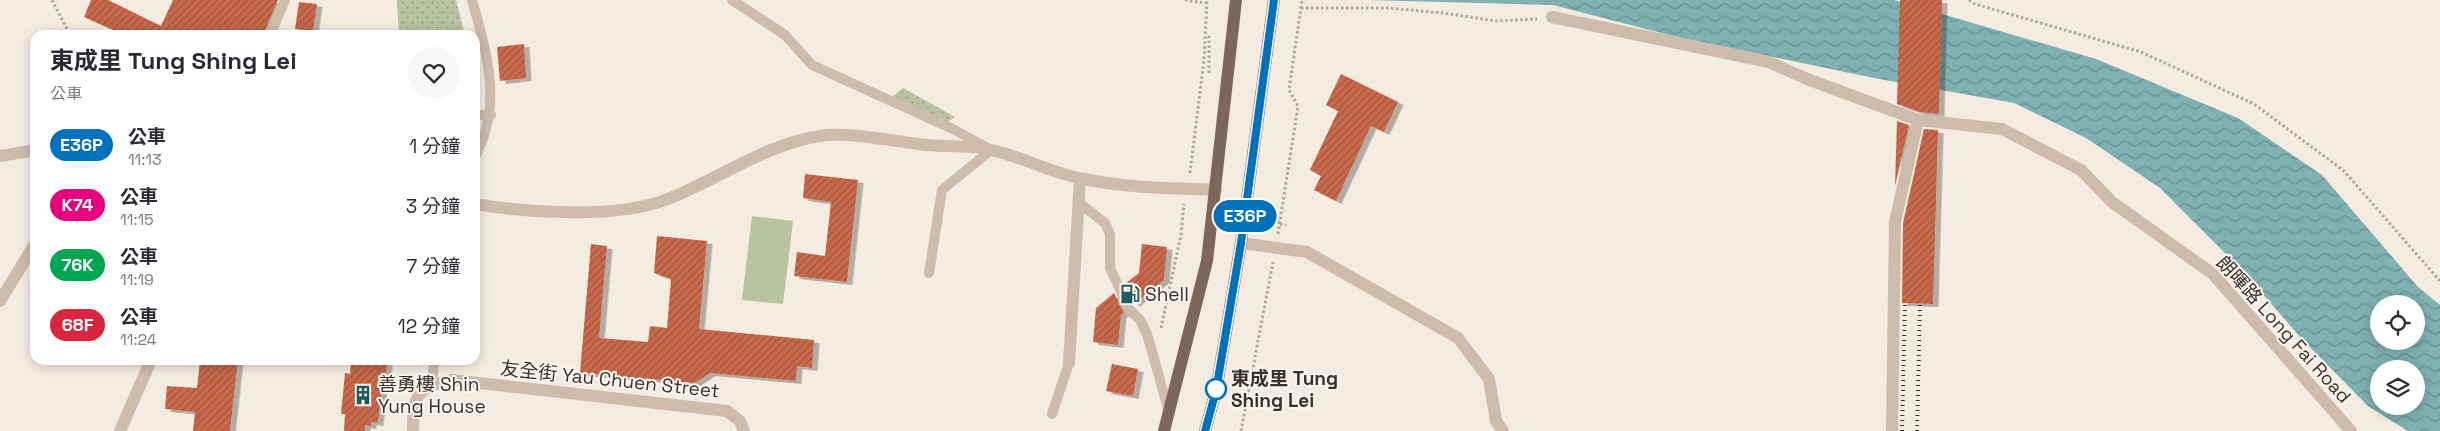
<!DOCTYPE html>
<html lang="zh-TW">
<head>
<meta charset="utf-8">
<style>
	:root { --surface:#fff; --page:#f7f7f7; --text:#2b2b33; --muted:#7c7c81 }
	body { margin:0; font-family:"Space Grotesk","Noto Sans TC",sans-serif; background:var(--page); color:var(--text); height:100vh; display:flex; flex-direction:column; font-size:19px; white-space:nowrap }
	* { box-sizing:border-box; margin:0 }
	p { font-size:16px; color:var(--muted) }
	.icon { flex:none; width:28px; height:28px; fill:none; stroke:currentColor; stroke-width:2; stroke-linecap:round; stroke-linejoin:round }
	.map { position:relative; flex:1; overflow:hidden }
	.panel { position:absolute; left:30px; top:30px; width:450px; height:335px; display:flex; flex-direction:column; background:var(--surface); border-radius:15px; box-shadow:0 2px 12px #0003 }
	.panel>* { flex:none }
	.badge { padding:0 10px; border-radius:16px; font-size:18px; line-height:32px }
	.buttons { position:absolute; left:2370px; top:295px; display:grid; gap:10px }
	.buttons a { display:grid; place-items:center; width:55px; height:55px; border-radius:50%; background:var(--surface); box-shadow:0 2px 12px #0003; font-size:25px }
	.map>.badge { position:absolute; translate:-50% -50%; box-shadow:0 0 0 2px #fff }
	.round { display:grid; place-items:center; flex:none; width:52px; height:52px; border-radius:26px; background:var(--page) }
	.overview { display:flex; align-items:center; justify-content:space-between; height:85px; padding:0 20px }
	h1 { font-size:24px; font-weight:700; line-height:38px }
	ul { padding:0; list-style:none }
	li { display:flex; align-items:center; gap:15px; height:60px; padding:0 20px }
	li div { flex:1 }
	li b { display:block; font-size:19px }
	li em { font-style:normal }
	li .badge { min-width:55px; font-weight:700; text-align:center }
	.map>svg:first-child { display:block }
	.grass { fill:#b8c4a0 }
	.garden { fill:url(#garden-dots) }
	.water { fill:url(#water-waves); fill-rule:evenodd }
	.building { fill:url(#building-hatch); filter:url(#shadow) }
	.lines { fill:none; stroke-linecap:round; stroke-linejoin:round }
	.path { stroke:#b9a596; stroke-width:3; stroke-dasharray:2.5 2.5; stroke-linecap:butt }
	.service { stroke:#cdbbac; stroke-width:10 }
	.minor { stroke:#cdbbac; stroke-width:12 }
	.primary { stroke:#7d675c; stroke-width:12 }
	.rail { stroke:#3b302b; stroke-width:4; stroke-dasharray:1 4; stroke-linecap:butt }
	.line-casing { stroke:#fff; stroke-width:11 }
	.line { stroke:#0072bc; stroke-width:8 }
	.stop-dot { fill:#fff; stroke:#0072bc; stroke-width:2.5 }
	.labels { text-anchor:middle; stroke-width:4; stroke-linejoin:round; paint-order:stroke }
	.poi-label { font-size:19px; fill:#3b302b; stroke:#fbf5ee; text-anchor:start }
	.street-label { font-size:19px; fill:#3b302b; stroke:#fbf5ee }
	.stop-label { font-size:19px; font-weight:bold; fill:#3b302b; stroke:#fbf5ee; text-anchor:start }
</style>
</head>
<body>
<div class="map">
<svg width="2440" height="431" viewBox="0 0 2440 431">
	<defs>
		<pattern id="garden-dots" width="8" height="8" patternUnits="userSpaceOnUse" patternTransform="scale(1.25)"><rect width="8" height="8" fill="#b8c4a0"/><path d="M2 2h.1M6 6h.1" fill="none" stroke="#97a083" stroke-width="1.8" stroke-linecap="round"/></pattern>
		<pattern id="water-waves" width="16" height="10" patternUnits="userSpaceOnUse" patternTransform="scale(1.25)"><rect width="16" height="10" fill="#7fb0b2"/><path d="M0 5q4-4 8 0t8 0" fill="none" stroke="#699091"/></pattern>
		<pattern id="building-hatch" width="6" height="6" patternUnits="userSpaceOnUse" patternTransform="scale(1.25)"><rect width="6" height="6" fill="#c8694b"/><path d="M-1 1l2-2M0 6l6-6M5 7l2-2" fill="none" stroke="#a4573f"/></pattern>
		<filter id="shadow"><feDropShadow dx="5.5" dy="3" stdDeviation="0" flood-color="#0004"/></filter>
	</defs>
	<rect width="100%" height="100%" fill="#f4ebe1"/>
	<path class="grass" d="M752 216 793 221 783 304 742 300Z"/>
	<path class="garden" d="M397 0H456L465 35H399Z
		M903 88 955 117 947 122 892 97Z"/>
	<path class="water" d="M1367 0H1894L2096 59 2238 118 2322 175 2418 287 2440 305V431H2408L2368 406 2301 338 2240 268 2160 188 2086 138 2014 103 1874 78 1677 37 1553 5ZM2379 304H2416V341H2379ZM2379 369H2416V406H2379Z"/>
	<path class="building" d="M91 0H108L161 26 173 0H278L263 35H125L84 17Z
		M1900 0H1942L1939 114 1920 112 1897 104Z
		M299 2 317 4 313 31 295 29Z
		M524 44 526 78 500 81 497 47Z
		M1341 74 1398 102 1384 132 1371 126 1336 201 1314 190 1321 176 1310 170 1338 111 1326 105Z
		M1897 121 1909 125 1895 186Z
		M1924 129 1938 130 1933 304 1902 303 1903 223Z
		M805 174 858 180 847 282 794 276 797 252 825 256 831 202 803 198Z
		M657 236 707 241 699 329 814 340 812 368 797 366 796 381 710 373 695 383 580 373 591 244 607 246 599 338 648 342 650 326 667 328 671 279 654 273Z
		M1142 244 1167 247 1164 280 1134 304 1125 284 1139 273Z
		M1114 293 1124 313 1121 315 1118 345 1093 342 1096 308Z
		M200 360H238L230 431H193L195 412 165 409 167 386 197 388Z
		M351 360H384L387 362 385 387H382L378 423 371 422V426L365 425V431H344L345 414H341L345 373 350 374Z
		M1112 364 1138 369 1133 396 1106 391Z"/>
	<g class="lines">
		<path class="path" d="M52 0 70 35
			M1185 0 1206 3
			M1969 0 1975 4 2141 52 2254 104 2344 171 2440 281
			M1301 8H1388L1443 13 1496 21 1537 19
			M1209 73V34
			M1190 173 1204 60 1207 0
			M1277 220 1280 224 1286 225
			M1278 234 1298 106 1289 90 1302 0
			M1161 328 1181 235 1184 204
			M1241 431 1273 262"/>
		<path class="service" d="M472 0C487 54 503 104 475 157
			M732 0 785 35 812 65 955 130 991 150 942 190 929 273
			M270 35 285 0
			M475 115H491
			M1078 202 1105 223 1110 234V268L1129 309 1140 320 1147 334 1169 412
			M432 385 434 360
			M1052 414 1069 363"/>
		<path class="minor" d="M1552 17 1769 62 1807 79 1918 120 2002 129 2081 170 2112 202 2213 274 2351 431
			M0 156 35 150
			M475 204C529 213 617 219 668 199 719 179 766 144 820 136 848 131 897 142 927 145 948 147 971 145 991 150 1021 156 1049 172 1079 178 1124 188 1170 188 1216 190
			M1241 243 1307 252 1458 338 1489 379 1496 421 1503 431
			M0 301 35 244
			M1069 363 1080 179
			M120 431 151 360
			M413 431C413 395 416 388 452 380L727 411 740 421 744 431
			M1892 431 1895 222 1918 120"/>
		<path class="primary" d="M1164 431 1207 261 1236 0
			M1205 431 1216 391 1241 243 1274 0"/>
		<path class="rail" d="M1902 431 1905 302
			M1917 431 1920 302"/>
	</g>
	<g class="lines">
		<defs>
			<path id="line" d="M1205 431 1216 391 1241 243 1274 0"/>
		</defs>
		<use href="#line" class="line-casing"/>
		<use href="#line" class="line"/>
	</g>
	<defs>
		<symbol id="fuel-bare" viewBox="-9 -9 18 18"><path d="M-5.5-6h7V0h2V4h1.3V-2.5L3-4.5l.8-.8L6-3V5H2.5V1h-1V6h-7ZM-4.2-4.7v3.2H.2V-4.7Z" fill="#1f5a5e" stroke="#fbf5ee" stroke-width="2.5" paint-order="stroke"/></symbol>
		<symbol id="building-bare" viewBox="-9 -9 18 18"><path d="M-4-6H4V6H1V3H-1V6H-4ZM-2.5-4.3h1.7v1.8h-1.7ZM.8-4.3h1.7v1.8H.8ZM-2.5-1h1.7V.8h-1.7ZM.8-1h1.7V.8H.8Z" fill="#1f5a5e" stroke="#fbf5ee" stroke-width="2.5" paint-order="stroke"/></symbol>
	</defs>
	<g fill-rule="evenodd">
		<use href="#fuel-bare" x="1116" y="280" width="28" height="28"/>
		<use href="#building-bare" x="349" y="381" width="28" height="28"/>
	</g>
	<circle class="stop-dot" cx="1216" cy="389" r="10"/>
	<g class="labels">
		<g class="poi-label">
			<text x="1145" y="301">Shell</text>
			<text x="378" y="391">善勇樓 Shin<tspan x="378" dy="22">Yung House</tspan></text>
		</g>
		<g class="street-label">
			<text transform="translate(2284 329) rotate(48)" y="7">朗暉路 Long Fai Road</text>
			<text transform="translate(610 379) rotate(6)" y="7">友全街 Yau Chuen Street</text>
		</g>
		<g class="stop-label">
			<text x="1231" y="385">東成里 Tung<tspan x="1231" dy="22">Shing Lei</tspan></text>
		</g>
	</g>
</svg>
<div class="buttons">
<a><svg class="icon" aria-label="locate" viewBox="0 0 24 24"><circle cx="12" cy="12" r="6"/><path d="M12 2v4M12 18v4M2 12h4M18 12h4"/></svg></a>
<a><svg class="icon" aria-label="layers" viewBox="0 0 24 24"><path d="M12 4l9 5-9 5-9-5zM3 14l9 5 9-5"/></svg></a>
</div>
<b class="badge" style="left:1245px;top:216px;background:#0072bc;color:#fff">E36P</b>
<section class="panel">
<div class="overview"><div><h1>東成里 Tung Shing Lei</h1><p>公車</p></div><a class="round"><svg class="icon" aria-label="heart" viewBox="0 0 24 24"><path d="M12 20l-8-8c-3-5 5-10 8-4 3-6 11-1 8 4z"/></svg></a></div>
<ul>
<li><span class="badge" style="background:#0072bc;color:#fff">E36P</span><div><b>公車</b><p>11:13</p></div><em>1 分鐘</em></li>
<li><span class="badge" style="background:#e6007e;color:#fff">K74</span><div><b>公車</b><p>11:15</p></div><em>3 分鐘</em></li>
<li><span class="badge" style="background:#00a651;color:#fff">76K</span><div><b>公車</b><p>11:19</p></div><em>7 分鐘</em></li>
<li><span class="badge" style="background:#d7263d;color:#fff">68F</span><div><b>公車</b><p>11:24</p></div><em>12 分鐘</em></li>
</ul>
</section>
</div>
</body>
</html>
